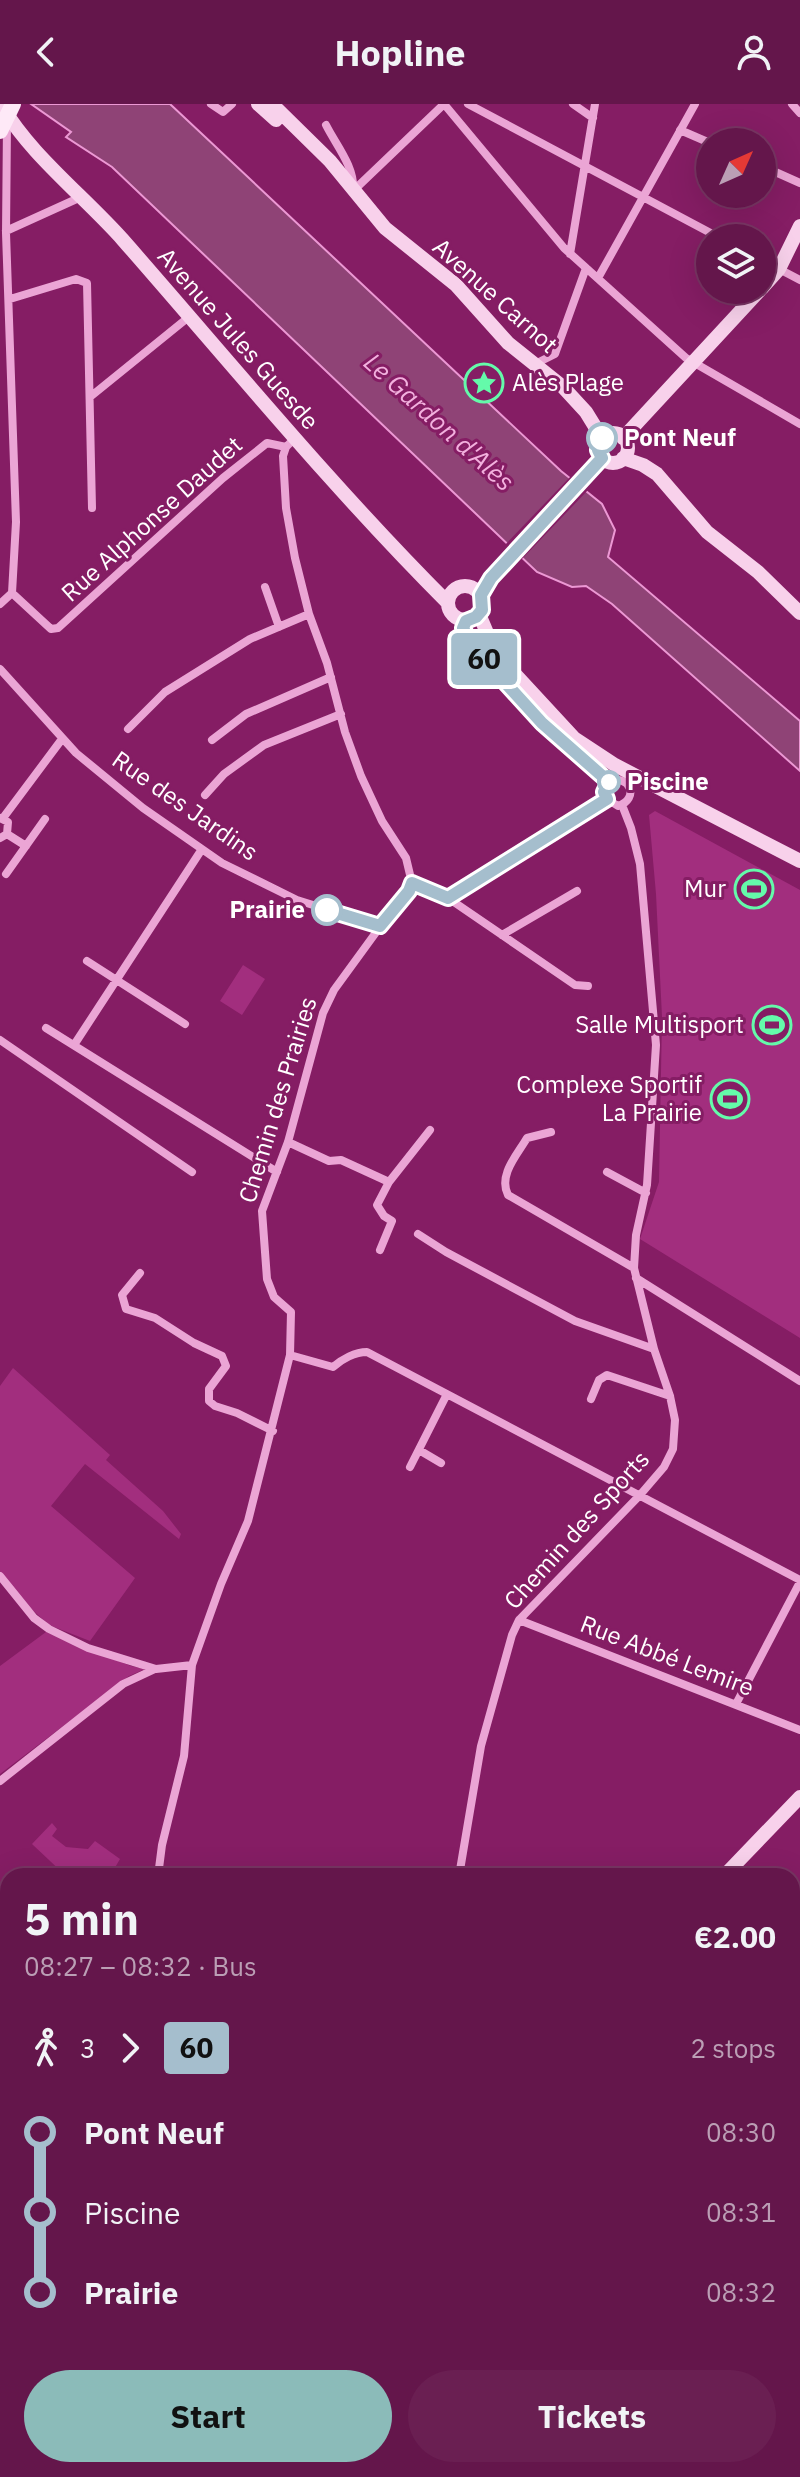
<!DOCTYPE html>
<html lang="en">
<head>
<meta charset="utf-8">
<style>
	:root { --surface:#64164b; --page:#6a1f52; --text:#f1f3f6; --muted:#bb9fb5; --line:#783563; --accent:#8bbbb9 }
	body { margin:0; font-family:"IBM Plex Sans",sans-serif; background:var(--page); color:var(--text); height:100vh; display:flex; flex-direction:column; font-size:30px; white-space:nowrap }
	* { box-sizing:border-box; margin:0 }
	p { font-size:26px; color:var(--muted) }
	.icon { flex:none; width:44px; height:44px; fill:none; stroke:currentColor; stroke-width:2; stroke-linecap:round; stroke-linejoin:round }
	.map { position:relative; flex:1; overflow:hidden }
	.details { position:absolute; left:0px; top:1764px; width:800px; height:610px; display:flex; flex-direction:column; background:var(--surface); border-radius:24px 24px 0 0; box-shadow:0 8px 32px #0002,0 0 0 2px var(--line) }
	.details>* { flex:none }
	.badge { padding:0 16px; border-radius:6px; font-size:28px; line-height:52px }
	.needle { width:52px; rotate:45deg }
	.controls { position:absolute; left:696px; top:24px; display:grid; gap:16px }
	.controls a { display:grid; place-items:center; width:80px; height:80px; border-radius:50%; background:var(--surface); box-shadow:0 8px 32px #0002,0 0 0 2px var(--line); font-size:40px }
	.map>.badge { position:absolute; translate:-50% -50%; box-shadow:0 0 0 4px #fff }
	.legs { display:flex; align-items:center; gap:12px; height:88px; padding:0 24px; font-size:26px }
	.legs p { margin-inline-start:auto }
	.overview { display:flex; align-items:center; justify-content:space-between; height:136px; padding:0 24px }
	h1 { font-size:44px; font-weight:800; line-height:60px }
	.button { display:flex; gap:16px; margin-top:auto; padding:16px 24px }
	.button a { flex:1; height:92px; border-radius:48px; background:var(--accent); color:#111; font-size:32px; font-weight:800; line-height:92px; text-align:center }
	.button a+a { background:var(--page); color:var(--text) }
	ul { padding:0 24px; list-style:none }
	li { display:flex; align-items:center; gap:28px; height:80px; font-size:30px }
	li i { display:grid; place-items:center; width:12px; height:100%; margin:0 10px; background:currentColor }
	li i::after { content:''; width:20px; height:20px; margin:-10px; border:6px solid; border-radius:50%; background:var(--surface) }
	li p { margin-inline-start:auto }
	li:first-child i { background:linear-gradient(#0000 50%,currentColor 0) }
	li:last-child i { background:linear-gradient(currentColor 50%,#0000 0) }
	header { display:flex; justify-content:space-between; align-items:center; height:104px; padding:0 24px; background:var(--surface); font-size:36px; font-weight:800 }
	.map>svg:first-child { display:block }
	.green { fill:#a22e7e }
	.water { fill:#8f4376; stroke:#ec98d4; stroke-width:2 }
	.pier { fill:#851d64 }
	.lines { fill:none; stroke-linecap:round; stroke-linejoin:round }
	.street { stroke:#eba5d5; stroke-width:8 }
	.secondary { stroke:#f8d1eb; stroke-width:14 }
	.primary { stroke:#fee9f7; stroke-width:16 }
	.rail-casing { stroke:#fff; stroke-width:6 }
	.rail { stroke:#851d64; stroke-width:3; stroke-dasharray:9; stroke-linecap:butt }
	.line-1-casing { stroke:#fff; stroke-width:18 }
	.line-1 { stroke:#a5becd; stroke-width:12 }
	.stop-1-dot { fill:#fff; stroke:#a5becd; stroke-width:4 }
	.labels { text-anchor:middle; stroke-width:6; stroke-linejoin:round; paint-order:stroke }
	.street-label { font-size:24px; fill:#fff; stroke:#851d64 }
	.poi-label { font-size:24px; fill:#fff; stroke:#851d64; text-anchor:end }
	.stop-label { font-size:24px; font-weight:bold; fill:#fff; stroke:#851d64; text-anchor:start }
	.water-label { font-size:26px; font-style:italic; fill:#f2b1de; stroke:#851d64 }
</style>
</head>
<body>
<header><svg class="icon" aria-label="back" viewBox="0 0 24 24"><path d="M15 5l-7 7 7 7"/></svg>Hopline<svg class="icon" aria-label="person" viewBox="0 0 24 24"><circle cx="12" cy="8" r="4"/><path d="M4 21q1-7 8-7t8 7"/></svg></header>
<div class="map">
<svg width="800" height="2373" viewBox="0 0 800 2373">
	<rect width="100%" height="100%" fill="#851d64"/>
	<path class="green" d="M655 707 800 786V1234L640 1135 659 1078 662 913 656 790 649 711Z
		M243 861 265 875 242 911 220 897Z
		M13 1264 110 1351 106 1356 163 1407 181 1430 179 1435 85 1360 51 1402 135 1474 90 1537 49 1521 28 1502 0 1467V1282Z
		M46 1528 131 1562 145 1565 129 1572 0 1670V1562Z
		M52 1719 57 1725 52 1732 66 1743 88 1745 95 1737 120 1755 110 1772H66L32 1740Z"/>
	<path class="water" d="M31 0H170L561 367 602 400 615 426 608 453 800 617V667L612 500 586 482 572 483 537 468 112 63 66 33 71 28Z"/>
	<path class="pier" d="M572 371 589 385 520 457 504 442Z"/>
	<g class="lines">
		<path class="street" d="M211 0 223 8 232 0
			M444 0 564 144 686 254 800 320
			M468 0 720 134
			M573 0 593 14
			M792 0 800 9
			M326 21C336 41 355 63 353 86
			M680 26 710 39
			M762 62 800 79
			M353 87 444 0
			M6 127 81 93
			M570 150 595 0
			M762 156 800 176
			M598 174 695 0
			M10 195 76 175 87 179 92 404
			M535 260 555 250 586 164
			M90 293 190 212
			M265 483 279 523
			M12 489 51 525 58 524 223 374 267 339 286 343
			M0 500 12 489 16 418 6 129 7 20
			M456 514 471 541 531 607 554 631 609 678
			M0 565 76 649 143 704 222 759 297 796 380 822
			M128 625 165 588 250 535 309 510
			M212 636 246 610 331 573
			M205 691 224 670 264 641 341 610
			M607 695 618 702C640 695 630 669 609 678
			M0 714 8 718 7 730 0 734
			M3 714 62 635
			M7 730 26 742
			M6 770 45 715
			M412 779 448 794 575 881 588 882
			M448 794 607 695
			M502 831 577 787
			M87 857 185 920
			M46 924 277 1068
			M0 936 192 1068
			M74 941 202 745
			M551 1028 527 1034C517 1051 498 1071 508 1091L634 1164
			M288 1038 329 1057 341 1056 389 1078 430 1026
			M607 1068 646 1089
			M418 1130 446 1148 575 1217 654 1245
			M380 1146 392 1117 384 1112 377 1101 389 1078
			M140 1169 122 1191 126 1205 155 1214 194 1239 222 1252 226 1262 209 1285V1297L215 1302 237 1309 273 1327
			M636 1174 800 1277
			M290 1251 333 1263C342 1255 355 1248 367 1248L800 1476
			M591 1295 599 1276 607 1271 670 1292
			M419 1346 441 1359
			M410 1363 447 1290
			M0 1472 34 1514 49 1525 88 1544 156 1565 192 1561
			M519 1516 800 1626
			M736 1600 800 1478
			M0 1677 123 1580 155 1565
			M158 1772 162 1741 184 1652 192 1561 221 1480 248 1417 290 1251 291 1208 274 1193 267 1175 262 1107 288 1038 323 909 334 886 412 779 406 754 382 717 361 672 345 628 327 559 309 510 295 454 286 404 283 352 286 343 295 334
			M459 1772 481 1642 512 1531 519 1516 640 1391 664 1363 673 1345 675 1316 670 1292 654 1245 634 1164 636 1131 647 1081 656 941 640 760 631 724 622 701
			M0 2223 8 2212
			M792 2342 796 2334
			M777 2373 781 2366"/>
		<path class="secondary" d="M1 0C28 49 85 93 123 136 230 258 333 384 448 499
			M258 0 276 16
			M272 0 330 57 385 124 456 181 508 239 563 283 586 308 602 334
			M762 184 779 165 800 122
			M598 344a15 15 0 1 1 30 0a15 15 0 1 1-30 0Z
			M623 334 760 186
			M623 354 643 361 657 370 707 428 758 468 800 509
			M448 499a17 17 0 1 1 34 0a17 17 0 1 1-34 0Z
			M481 491 491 474 602 354
			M479 510 487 529 513 568 574 634 615 661 800 757
			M724 1772 800 1693
			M792 1945 800 1939
			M792 1980 800 1975
			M89 2373 94 2366
			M307 2373 315 2366
			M367 2373 368 2366"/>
		<path class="primary" d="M0 27 13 0"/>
		<defs>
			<path id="rail" d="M792 2297 800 2278
				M767 2373 770 2366"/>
		</defs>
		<use href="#rail" class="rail-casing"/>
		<use href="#rail" class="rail"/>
	</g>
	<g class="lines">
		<defs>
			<path id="line-1" d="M327 806 380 822 409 787 412 779 448 794 607 695 604 688 609 678 542 619 471 541 463 524 466 517 476 513 482 506 481 491 491 474 602 354 598 346 602 334"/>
		</defs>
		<use href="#line-1" class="line-1-casing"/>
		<use href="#line-1" class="line-1"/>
	</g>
	<defs>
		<symbol id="sight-ring" viewBox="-11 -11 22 22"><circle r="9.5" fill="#851d64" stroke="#64faaa" stroke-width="1.5"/><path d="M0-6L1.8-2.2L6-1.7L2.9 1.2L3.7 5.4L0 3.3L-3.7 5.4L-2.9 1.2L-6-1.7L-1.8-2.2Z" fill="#64faaa"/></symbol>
		<symbol id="stadium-ring" viewBox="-11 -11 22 22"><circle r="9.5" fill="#851d64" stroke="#64faaa" stroke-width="1.5"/><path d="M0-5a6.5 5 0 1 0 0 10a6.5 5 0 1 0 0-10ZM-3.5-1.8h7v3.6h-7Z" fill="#64faaa"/></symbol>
	</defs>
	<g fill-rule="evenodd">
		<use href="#sight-ring" x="462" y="257" width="44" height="44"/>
		<use href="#stadium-ring" x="732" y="763" width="44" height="44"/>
		<use href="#stadium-ring" x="750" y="899" width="44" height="44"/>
		<use href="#stadium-ring" x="708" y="973" width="44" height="44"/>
	</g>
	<g class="stop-1-dot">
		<circle cx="602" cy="334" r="14"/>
		<circle cx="609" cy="678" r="10"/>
		<circle cx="327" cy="806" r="14"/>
	</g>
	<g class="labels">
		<g class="street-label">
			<text transform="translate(495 192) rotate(42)" y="8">Avenue Carnot</text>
			<text transform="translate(238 235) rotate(49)" y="8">Avenue Jules Guesde</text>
			<text transform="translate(152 415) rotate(-42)" y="8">Rue Alphonse Daudet</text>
			<text transform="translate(185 702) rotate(35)" y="8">Rue des Jardins</text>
			<text transform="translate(278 996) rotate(-73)" y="8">Chemin des Prairies</text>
			<text transform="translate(577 1426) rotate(-48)" y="8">Chemin des Sports</text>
			<text transform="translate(667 1552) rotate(21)" y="8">Rue Abbé Lemire</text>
		</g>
		<g class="poi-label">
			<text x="512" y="287" text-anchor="start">Alès Plage</text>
			<text x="726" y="793">Mur</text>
			<text x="744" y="929">Salle Multisport</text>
			<text x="702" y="989">Complexe Sportif<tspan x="702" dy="28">La Prairie</tspan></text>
		</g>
		<g class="stop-label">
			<text x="624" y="342">Pont Neuf</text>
			<text x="627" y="686">Piscine</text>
			<text x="305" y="814" text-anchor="end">Prairie</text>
		</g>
		<g class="water-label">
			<text transform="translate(439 318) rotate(42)" y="9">Le Gardon d'Alès</text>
		</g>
	</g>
</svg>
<div class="controls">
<a><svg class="needle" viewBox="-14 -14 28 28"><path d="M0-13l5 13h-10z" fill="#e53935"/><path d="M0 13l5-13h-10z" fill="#bb9fb5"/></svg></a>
<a><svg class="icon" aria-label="layers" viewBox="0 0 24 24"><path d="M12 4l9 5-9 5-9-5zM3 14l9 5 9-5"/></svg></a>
</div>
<b class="badge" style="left:484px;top:555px;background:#a5becd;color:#111">60</b>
<section class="details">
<div class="overview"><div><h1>5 min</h1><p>08:27 – 08:32 · Bus</p></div><b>€2.00</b></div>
<div class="legs"><svg class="icon" aria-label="walk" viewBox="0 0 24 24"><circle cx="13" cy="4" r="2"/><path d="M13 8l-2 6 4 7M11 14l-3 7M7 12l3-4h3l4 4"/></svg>3<svg class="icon" aria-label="forward" viewBox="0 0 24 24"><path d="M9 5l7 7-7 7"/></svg><b class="badge" style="background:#a5becd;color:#111">60</b><p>2 stops</p></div>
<ul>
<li><i style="color:#a5becd"></i><b>Pont Neuf</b><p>08:30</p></li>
<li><i style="color:#a5becd"></i><span>Piscine</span><p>08:31</p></li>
<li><i style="color:#a5becd"></i><b>Prairie</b><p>08:32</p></li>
</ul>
<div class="button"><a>Start</a><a>Tickets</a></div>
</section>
</div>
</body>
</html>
